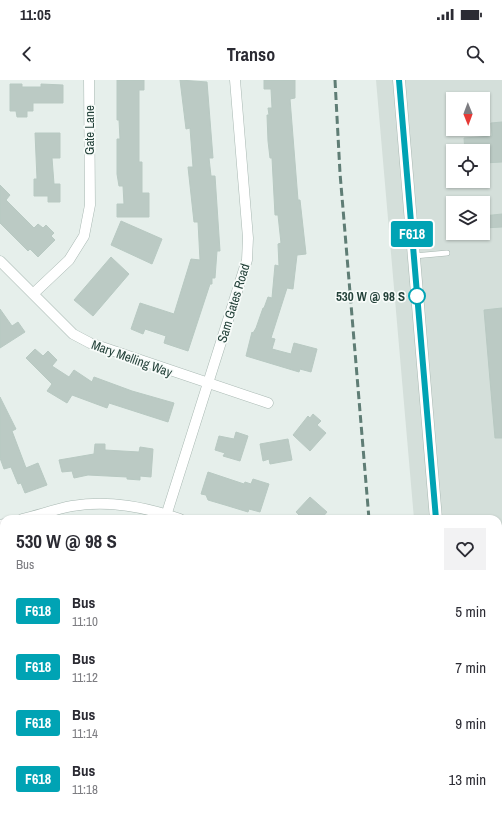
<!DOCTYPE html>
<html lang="en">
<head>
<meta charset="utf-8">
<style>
	:root { --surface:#fff; --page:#f2f2f3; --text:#2b2b33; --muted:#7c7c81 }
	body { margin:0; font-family:"Archivo Narrow",sans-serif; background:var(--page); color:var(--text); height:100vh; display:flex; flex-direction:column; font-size:15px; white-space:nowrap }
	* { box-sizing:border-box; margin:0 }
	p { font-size:13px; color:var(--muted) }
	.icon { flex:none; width:22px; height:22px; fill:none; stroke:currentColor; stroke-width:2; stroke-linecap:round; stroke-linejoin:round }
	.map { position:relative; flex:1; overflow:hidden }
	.side { position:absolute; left:0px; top:435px; width:502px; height:300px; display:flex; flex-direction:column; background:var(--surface); border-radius:12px 12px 0 0; box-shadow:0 1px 3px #0004 }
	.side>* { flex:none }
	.badge { padding:0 8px; border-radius:3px; font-size:14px; line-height:26px }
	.needle { width:26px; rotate:179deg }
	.buttons { position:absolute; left:446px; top:12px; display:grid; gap:8px }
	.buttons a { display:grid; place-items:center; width:44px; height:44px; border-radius:0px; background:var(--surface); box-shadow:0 1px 3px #0004; font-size:20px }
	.map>.badge { position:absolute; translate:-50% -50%; box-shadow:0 0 0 2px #fff }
	.round { display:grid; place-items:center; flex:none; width:42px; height:42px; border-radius:0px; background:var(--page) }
	.summary { display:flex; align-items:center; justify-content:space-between; height:68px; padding:0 16px }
	h1 { font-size:19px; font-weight:800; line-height:30px }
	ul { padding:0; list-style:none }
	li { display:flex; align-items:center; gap:12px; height:56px; padding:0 16px }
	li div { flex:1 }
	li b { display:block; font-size:15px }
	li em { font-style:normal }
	li .badge { min-width:44px; font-weight:700; text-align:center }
	.status { display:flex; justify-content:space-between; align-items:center; height:28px; padding:0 20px; background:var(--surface); direction:ltr }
	.status svg { height:11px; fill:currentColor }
	header { display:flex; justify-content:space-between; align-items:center; height:52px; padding:0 16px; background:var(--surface); font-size:18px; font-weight:800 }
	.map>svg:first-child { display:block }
	.built { fill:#d4dfda; fill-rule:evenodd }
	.building { fill:#bbcac4; stroke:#b8c9c2 }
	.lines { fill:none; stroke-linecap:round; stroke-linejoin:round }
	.service-casing { stroke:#a8b8b2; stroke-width:6 }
	.minor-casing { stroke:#a8b8b2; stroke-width:11 }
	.tertiary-casing { stroke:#a8b8b2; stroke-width:13 }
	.service { stroke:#fff; stroke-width:5 }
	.minor { stroke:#fff; stroke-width:10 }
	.tertiary { stroke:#fff; stroke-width:12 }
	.rail { stroke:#5f7d75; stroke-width:3; stroke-dasharray:8 4; stroke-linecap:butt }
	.line-casing { stroke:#fff; stroke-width:9 }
	.line { stroke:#00a3b4; stroke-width:6 }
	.stop-dot { fill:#fff; stroke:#00a3b4; stroke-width:2 }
	.labels { text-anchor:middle; stroke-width:3.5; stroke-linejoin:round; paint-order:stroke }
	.street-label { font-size:13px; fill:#24423a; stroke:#f7fbf9 }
	.stop-label { font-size:13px; font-weight:bold; fill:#24423a; stroke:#f7fbf9; text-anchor:end }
</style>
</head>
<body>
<div class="status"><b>11:05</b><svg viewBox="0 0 49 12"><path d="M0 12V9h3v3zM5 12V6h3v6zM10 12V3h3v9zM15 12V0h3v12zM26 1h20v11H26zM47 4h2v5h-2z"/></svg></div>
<header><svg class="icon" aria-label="back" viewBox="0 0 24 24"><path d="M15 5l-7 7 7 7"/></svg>Transo<svg class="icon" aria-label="search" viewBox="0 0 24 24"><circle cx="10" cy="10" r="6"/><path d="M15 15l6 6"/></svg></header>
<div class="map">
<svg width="502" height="735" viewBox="0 0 502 735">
	<rect width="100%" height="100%" fill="#e6efeb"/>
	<path class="built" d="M376 0H502V735H439V731H498V439H414ZM453 19H483V49H453ZM453 71H483V101H453ZM453 123H483V153H453Z"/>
	<path class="building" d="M117 0H144V10H139V82H142V113H149V137H117V124H124L123 106H119L117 94V59H120L119 40H117Z
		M180 0 207 2 213 78H209L211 96H215L220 171H217L215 198H212V204H210L188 271 164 263 166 256 145 249 143 254 131 249 140 223 174 234 191 179 200 180 198 142H194L188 87H193L190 48 186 49Z
		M264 0H295V18L290 19 298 120H300L306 174 297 175 293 209 287 208 271 258 275 259 272 269 291 274 294 263 317 269 311 292 300 289 299 292 246 276 252 252 253 253 256 248 263 228H264L268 217 272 218 275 185 279 186 278 164 281 163 278 135H275L272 78H270L268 61 267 35H269L268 28H272L271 9H264Z
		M10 4H22V7H41V4L63 5V23H33V31H27V37H17L16 31H10Z
		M502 42V82L483 83V71H465L464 58 492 56 491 43Z
		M35 53H60V78H52L54 104H60V122H48V116H34V99H37Z
		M0 105 10 115 6 120 34 148 38 144 43 148 46 145 54 153 51 156 55 160 38 177 30 169 28 171 0 143Z
		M502 134V147L483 148V136Z
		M121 141 162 159 152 184 111 165Z
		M111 177 129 194 93 236 74 220Z
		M502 228V358H495L484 230Z
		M0 229 12 246 18 242 25 252 0 268Z
		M35 269 43 276 48 271 57 280 52 286 69 297 74 290 92 302 94 297 132 311 174 323 168 342 109 323 107 328 72 315 67 323 47 311 52 304 26 278Z
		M0 317 16 349 12 351 26 388 38 383 47 405 25 413 21 403 18 404 11 387 4 389 0 378Z
		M313 334 321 341 317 345 326 353 310 371 293 355 308 336 310 338Z
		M236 352 248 356 240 381 223 376 225 373 215 370 219 356 234 359Z
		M288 359 292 380 270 384 269 379 263 381 260 364Z
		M95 364H105V370L139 372 140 367 153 369 151 397 140 396V400L127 399V397L88 395 74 398 72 391 62 392 59 380 94 374Z
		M208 392 244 404 245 402 251 404 253 399 269 404 260 432 249 429 248 432 225 425 208 420 206 415 201 414Z
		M310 417 327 432 321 439H315L311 435 308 439H303L296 432Z"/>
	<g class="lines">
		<defs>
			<path id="service" d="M414 176 447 173
				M498 581H502"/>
			<path id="minor" d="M0 181 73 254 90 263 268 323
				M33 214 69 180 84 156 90 125 89 0
				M22 439C39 435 56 429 72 426 110 420 145 427 180 439
				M165 439 247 180 248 158 235 0
				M0 445 4 444
				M0 477 4 494
				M0 659 4 638
				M149 731V735"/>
			<path id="tertiary" d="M399 0 436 439
				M460 731 461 735"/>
		</defs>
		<use href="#service" class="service-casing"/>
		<use href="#minor" class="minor-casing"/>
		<use href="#tertiary" class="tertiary-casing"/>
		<use href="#service" class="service"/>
		<use href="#minor" class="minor"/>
		<use href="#tertiary" class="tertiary"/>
		<path class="rail" d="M335 0 340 93 369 439
			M393 731V735"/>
	</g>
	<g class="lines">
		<defs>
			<path id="line" d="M399 0 436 439"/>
		</defs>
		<use href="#line" class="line-casing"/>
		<use href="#line" class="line"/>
	</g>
	<circle class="stop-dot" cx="417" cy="216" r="8"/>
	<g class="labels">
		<g class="street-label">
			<text transform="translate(89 50) rotate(-90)" y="5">Gate Lane</text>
			<text transform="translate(233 223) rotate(-73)" y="5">Sam Gates Road</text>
			<text transform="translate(132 278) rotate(20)" y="5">Mary Melling Way</text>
		</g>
		<g class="stop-label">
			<text x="405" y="221">530 W @ 98 S</text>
		</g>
	</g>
</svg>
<div class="buttons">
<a><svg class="needle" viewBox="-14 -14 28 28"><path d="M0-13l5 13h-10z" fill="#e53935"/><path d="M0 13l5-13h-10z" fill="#7c7c81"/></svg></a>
<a><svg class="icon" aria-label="locate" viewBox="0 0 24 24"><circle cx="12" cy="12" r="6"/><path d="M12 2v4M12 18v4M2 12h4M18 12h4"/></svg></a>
<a><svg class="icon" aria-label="layers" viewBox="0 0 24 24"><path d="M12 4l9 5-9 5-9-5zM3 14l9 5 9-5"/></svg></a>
</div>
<b class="badge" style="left:412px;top:154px;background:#00a3b4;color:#fff">F618</b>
<section class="side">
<div class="summary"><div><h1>530 W @ 98 S</h1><p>Bus</p></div><a class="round"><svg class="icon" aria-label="heart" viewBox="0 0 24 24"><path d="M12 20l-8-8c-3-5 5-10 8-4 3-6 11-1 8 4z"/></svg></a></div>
<ul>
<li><span class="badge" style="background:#00a3b4;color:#fff">F618</span><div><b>Bus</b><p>11:10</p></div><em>5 min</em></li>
<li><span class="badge" style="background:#00a3b4;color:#fff">F618</span><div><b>Bus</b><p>11:12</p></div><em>7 min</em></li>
<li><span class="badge" style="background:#00a3b4;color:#fff">F618</span><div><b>Bus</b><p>11:14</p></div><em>9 min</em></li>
<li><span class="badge" style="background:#00a3b4;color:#fff">F618</span><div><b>Bus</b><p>11:18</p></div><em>13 min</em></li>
</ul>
</section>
</div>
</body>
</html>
